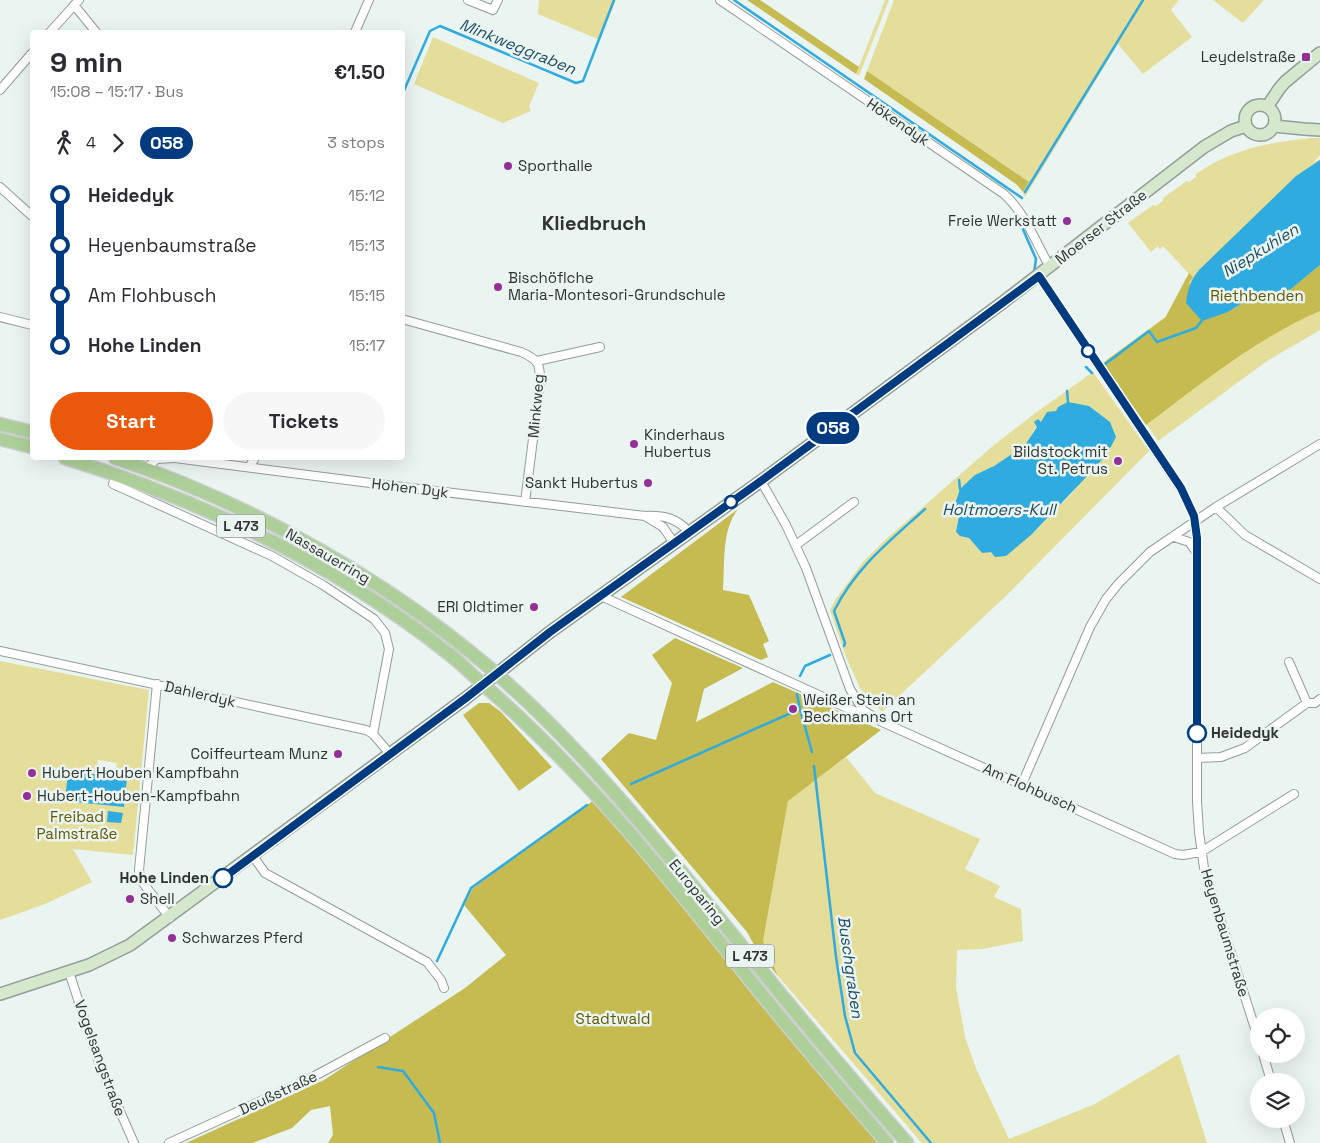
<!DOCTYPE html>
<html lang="en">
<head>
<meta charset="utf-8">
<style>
	:root { --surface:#fff; --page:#f7f7f7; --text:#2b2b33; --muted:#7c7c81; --accent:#ea580c }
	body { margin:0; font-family:"Space Grotesk",sans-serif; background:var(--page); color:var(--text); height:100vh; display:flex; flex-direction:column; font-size:19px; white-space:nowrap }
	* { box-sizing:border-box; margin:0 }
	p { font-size:16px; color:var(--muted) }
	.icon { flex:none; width:28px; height:28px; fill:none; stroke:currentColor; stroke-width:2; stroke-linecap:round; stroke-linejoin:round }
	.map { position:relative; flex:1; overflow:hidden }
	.panel { position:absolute; left:30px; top:30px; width:375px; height:430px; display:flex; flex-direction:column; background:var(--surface); border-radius:5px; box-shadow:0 5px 20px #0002 }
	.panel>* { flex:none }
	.badge { padding:0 10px; border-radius:16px; font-size:18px; line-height:32px }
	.buttons { position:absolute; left:1250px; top:1008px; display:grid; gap:10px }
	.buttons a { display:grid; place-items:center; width:55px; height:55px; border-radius:50%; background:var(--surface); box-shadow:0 5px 20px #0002; font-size:25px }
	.map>.badge { position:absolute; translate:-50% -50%; box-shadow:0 0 0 2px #fff }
	.legs { display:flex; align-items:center; gap:8px; height:55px; padding:0 20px; font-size:16px }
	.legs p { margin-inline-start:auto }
	.overview { display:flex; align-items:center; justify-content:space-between; height:85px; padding:0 20px }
	h1 { font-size:28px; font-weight:600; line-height:38px }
	.button { display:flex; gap:10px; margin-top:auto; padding:10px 20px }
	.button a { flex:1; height:58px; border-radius:30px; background:var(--accent); color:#fff; font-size:20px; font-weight:600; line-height:58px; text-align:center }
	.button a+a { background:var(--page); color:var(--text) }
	ul { padding:0 20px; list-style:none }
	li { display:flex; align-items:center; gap:18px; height:50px; font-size:19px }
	li i { display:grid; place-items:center; width:8px; height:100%; margin:0 6px; background:currentColor }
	li i::after { content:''; width:12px; height:12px; margin:-6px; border:4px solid; border-radius:50%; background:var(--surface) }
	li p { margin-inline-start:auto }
	li:first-child i { background:linear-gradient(#0000 50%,currentColor 0) }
	li:last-child i { background:linear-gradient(currentColor 50%,#0000 0) }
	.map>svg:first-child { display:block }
	.green { fill:#e4de9a; fill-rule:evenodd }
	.forest { fill:#c5bb51 }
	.water { fill:#30abdf }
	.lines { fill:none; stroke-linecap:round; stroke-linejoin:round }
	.stream { stroke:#30abdf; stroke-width:2.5 }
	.street-casing { stroke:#949d99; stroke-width:10 }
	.secondary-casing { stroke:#949d99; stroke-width:14 }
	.primary-casing { stroke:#cdcece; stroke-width:15 }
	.street { stroke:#fff; stroke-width:8 }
	.secondary { stroke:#d6e8cc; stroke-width:11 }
	.primary { stroke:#add09a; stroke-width:12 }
	.line-1-casing { stroke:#fff; stroke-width:11 }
	.line-1 { stroke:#003b80; stroke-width:8 }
	.poi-dot { fill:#942f95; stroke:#eaf4f0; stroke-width:2 }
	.stop-1-dot { fill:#fff; stroke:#003b80; stroke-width:2.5 }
	.labels { text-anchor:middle; stroke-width:5; stroke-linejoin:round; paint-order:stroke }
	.shield { fill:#eaf4f0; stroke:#676d6a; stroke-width:1 }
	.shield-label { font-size:14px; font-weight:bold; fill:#2f3331 }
	.poi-label { font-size:15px; fill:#2f3331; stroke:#eaf4f0; text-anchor:start }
	.street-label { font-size:15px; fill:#2f3331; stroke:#eaf4f0 }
	.park-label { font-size:15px; fill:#615904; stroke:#eaf4f0 }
	.stop-label { font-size:15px; font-weight:bold; fill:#2f3331; stroke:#eaf4f0; text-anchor:start }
	.water-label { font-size:16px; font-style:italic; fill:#1f4e64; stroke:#eaf4f0 }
	.district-label { font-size:20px; font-weight:bold; fill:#2f3331; stroke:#eaf4f0 }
</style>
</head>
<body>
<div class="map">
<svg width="1320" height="1143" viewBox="0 0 1320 1143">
	<rect width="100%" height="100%" fill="#eaf4f0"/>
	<path class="green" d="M539 0H616L600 40 538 14Z
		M885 0H889L859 76 856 74Z
		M894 0H1179L1171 10 1192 37 1143 74 1118 44 1025 197 1023 192 1029 182 867 71Z
		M1213 0H1264L1243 23Z
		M433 37 539 83 529 106 531 111 503 123 414 84Z
		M1312 138H1320V155L1314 162 1320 159V330L1267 361 1158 441 1105 361 1184 303 1192 277 1163 246 1160 249 1158 246 1151 252 1128 223 1153 205 1156 206 1163 201V198L1187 181 1189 182 1196 177V174C1231 149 1271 142 1312 138Z
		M1093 372 1149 451 1007 595 882 712 860 688 846 657 830 610 835 600 863 562 885 540 994 445 1034 414ZM1089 406 1110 422 1074 491 1031 535 982 553 969 538 956 532 959 516 994 466 1012 454 1023 452C1028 438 1041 415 1057 411 1067 408 1079 408 1089 406Z
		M0 661 149 690 133 855 73 849 92 882 45 904 0 920ZM98 760 117 763 115 773 97 771Z
		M846 757 875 793 980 839 965 869 1000 886 994 897 1021 909 1023 941 982 949 957 950 956 987 965 1037 977 1071 1009 1139 1095 1104 1179 1054 1207 1143H922L778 976 763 941 788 800Z"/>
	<path class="forest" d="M747 0H760L859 67 856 74Z
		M867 71 1029 182 1023 192 1016 184 864 79Z
		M1320 265V311C1255 339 1202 383 1146 425L1103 363 1165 318 1189 273 1193 277 1189 283 1228 312 1244 302 1272 295 1291 289Z
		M738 509C721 531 725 564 723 590L749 595 769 641 763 644 768 657 761 660 621 597Z
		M675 638 743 668 704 689 696 722 773 682 881 730 788 801 763 941 778 976 758 952 747 932 601 759 629 733 656 740 672 683 652 655Z
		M479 703H489L501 712 552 767 519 791 463 715Z
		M594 800 882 1143H328L333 1135 330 1106 311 1110 292 1128 253 1143H186L324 1080 465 988 506 955 464 905 472 889Z"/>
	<path class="water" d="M1320 160V265L1291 289 1272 295 1244 302 1228 312 1202 321 1186 303C1188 289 1190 281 1199 270L1296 176Z
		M1068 402 1089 406 1110 422 1116 437 1107 454 1092 471 1031 535 1006 556 995 557 991 552 982 553 969 538 960 536 956 532 959 516 954 507 960 489 975 475 994 466 1012 454 1023 452 1027 442 1037 427 1034 422 1038 419 1041 422 1047 412 1056 411 1058 407Z
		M68 771 127 778 124 807 65 801Z
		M108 811 123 813 121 823 107 822Z"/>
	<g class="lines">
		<path class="stream" d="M734 0 1022 198
			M402 95 430 31 440 26 576 83 583 81 614 0
			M1025 192 1143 0
			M1015 211 1036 259 1034 273
			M1104 365 1149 331 1157 342 1196 328 1203 319
			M1086 367 1092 373
			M1067 391 1068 402
			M959 480 960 489
			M844 646 845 643 834 611C856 567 890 541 925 509
			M800 676 805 666 830 655
			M797 694 800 709 812 752
			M814 766 836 957 845 1016 855 1053 931 1143
			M631 784 800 709
			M437 961 471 888 587 805
			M378 1067 403 1071 434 1113 440 1143"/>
		<defs>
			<path id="street" d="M468 0 493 10 498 0
				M720 0 1004 194C1027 215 1035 242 1050 267
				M74 5 96 32
				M50 32 79 0
				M355 32 369 0
				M0 90 32 53
				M0 187 32 216
				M1039 276 1181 489 1194 516 1197 538V801L1199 832 1204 868 1259 1041
				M0 317 32 325
				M402 319 521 352C540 360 540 365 540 384L525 502
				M537 361 600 347
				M175 458 386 485 645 516C663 515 677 518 689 532
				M249 467 255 458
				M146 468 157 459 174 458
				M117 474 113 484 272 556 323 585 374 619 385 633 389 649 373 734
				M761 481 786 525 806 568 850 689 863 710 880 721 1175 854 1183 855 1201 852 1294 794
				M1216 507 1245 535 1320 579
				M645 516 663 527 674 543
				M1174 537 1189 542 1197 553
				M796 545 854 502
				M601 596 856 712 863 710
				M0 651 366 730 373 734 390 754
				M157 684 139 870 140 879 170 918
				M1307 703H1315L1320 699
				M1197 758 1221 757 1245 748 1307 703 1289 662
				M1022 784 1090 627 1106 599 1119 583 1150 552 1216 507 1320 444
				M253 856 265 873 427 962 441 980 444 988
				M69 972 100 1066 134 1143
				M1263 1054 1271 1081
				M1283 1119 1290 1143
				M169 1143 309 1079 385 1038"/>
			<path id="secondary" d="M1245 120a15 15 0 1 1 30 0a15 15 0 1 1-30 0Z
				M1267 107 1279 89 1285 82 1320 53
				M1274 126 1304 129 1320 130
				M0 994 89 965 130 945 466 698 550 632 761 481 1002 303 1204 147 1231 131 1246 126"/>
			<path id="primary" d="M0 424 32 432
				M0 439 32 447
				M65 458C203 501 335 564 449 654 462 664 473 676 486 687 587 775 670 879 753 984 797 1038 842 1091 887 1143
				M115 458C269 510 426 601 542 716 616 789 680 870 745 950 798 1016 852 1080 907 1143"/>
		</defs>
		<use href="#street" class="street-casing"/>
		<use href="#secondary" class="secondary-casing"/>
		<use href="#primary" class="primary-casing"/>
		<use href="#street" class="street"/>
		<use href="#secondary" class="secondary"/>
		<use href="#primary" class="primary"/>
	</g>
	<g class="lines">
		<defs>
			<path id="line-1" d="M223 878 466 698 550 632 761 481 1039 276 1181 488 1194 516 1197 538V733"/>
		</defs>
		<use href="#line-1" class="line-1-casing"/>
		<use href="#line-1" class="line-1"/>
	</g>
	<g class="poi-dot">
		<rect x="1301" y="52" width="10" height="10" rx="2.5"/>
		<circle cx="508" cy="166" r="5"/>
		<circle cx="1067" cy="221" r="5"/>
		<circle cx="498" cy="287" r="5"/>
		<circle cx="634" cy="444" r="5"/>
		<circle cx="1118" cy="461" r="5"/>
		<circle cx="648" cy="483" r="5"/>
		<circle cx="534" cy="607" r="5"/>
		<circle cx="793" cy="709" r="5"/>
		<circle cx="338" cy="754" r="5"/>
		<circle cx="32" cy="773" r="5"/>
		<circle cx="27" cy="796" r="5"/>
		<circle cx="130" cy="899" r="5"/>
		<circle cx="172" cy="938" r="5"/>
	</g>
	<g class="stop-1-dot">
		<circle cx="1088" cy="351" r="6"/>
		<circle cx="731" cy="502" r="6"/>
		<circle cx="1197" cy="733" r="9"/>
		<circle cx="223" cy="878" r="9"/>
	</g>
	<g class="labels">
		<g class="shield">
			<rect x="217" y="514.5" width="48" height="23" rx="4"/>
			<rect x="726" y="944.5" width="48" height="23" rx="4"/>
		</g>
		<g class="shield-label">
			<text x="241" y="531">L 473</text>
			<text x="750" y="961">L 473</text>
		</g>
		<g class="poi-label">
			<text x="1296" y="62" text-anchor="end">Leydelstraße</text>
			<text x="518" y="171">Sporthalle</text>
			<text x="1057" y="226" text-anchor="end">Freie Werkstatt</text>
			<text x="508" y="283">Bischöflche<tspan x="508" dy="17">Maria-Montesori-Grundschule</tspan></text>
			<text x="644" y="440">Kinderhaus<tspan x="644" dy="17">Hubertus</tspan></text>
			<text x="1108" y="457" text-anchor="end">Bildstock mit<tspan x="1108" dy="17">St. Petrus</tspan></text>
			<text x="638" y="488" text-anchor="end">Sankt Hubertus</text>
			<text x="524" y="612" text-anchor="end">ERI Oldtimer</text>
			<text x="803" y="705">Weißer Stein an<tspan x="803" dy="17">Beckmanns Ort</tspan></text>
			<text x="328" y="759" text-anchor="end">Coiffeurteam Munz</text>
			<text x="42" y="778">Hubert Houben Kampfbahn</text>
			<text x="37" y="801">Hubert-Houben-Kampfbahn</text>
			<text x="140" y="904">Shell</text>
			<text x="182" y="943">Schwarzes Pferd</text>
		</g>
		<g class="street-label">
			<text transform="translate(898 122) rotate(34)" y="5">Hökendyk</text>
			<text transform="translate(1101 227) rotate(-38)" y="5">Moerser Straße</text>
			<text transform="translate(536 406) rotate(-85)" y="5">Minkweg</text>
			<text transform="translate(410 488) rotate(7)" y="5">Hohen Dyk</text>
			<text transform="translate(328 556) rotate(30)" y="5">Nassauerring</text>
			<text transform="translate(200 694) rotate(13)" y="5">Dahlerdyk</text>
			<text transform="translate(1030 788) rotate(24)" y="5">Am Flohbusch</text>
			<text transform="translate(697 892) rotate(51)" y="5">Europaring</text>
			<text transform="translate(1225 933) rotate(73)" y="5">Heyenbaumstraße</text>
			<text transform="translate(100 1058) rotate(70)" y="5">Vogelsangstraße</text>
			<text transform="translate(278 1093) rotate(-25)" y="5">Deußstraße</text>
		</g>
		<g class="park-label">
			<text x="1257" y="301">Riethbenden</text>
			<text x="77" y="822">Freibad<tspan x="77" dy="17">Palmstraße</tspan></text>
			<text x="613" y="1024">Stadtwald</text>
		</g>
		<g class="stop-label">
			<text x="1211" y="738">Heidedyk</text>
			<text x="209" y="883" text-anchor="end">Hohe Linden</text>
		</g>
		<g class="water-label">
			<text transform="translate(518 46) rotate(22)" y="6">Minkweggraben</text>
			<text transform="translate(1260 250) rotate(-32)" y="6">Niepkuhlen</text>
			<text x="999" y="515">Holtmoers-Kull</text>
			<text transform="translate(851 967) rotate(82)" y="6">Buschgraben</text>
		</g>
		<g class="district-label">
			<text x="594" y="230">Kliedbruch</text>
		</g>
	</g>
</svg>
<div class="buttons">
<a><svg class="icon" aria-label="locate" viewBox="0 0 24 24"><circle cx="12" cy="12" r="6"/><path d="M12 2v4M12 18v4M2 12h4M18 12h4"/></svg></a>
<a><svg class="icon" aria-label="layers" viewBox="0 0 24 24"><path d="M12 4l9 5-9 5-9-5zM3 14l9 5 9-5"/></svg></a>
</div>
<b class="badge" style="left:833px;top:428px;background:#003b80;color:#fff">058</b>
<section class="panel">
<div class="overview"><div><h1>9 min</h1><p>15:08 – 15:17 · Bus</p></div><b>€1.50</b></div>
<div class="legs"><svg class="icon" aria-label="walk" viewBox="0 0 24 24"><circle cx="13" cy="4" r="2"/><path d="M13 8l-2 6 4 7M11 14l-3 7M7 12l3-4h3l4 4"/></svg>4<svg class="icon" aria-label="forward" viewBox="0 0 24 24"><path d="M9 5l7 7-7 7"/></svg><b class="badge" style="background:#003b80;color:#fff">058</b><p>3 stops</p></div>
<ul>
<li><i style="color:#003b80"></i><b>Heidedyk</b><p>15:12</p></li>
<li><i style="color:#003b80"></i><span>Heyenbaumstraße</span><p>15:13</p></li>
<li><i style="color:#003b80"></i><span>Am Flohbusch</span><p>15:15</p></li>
<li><i style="color:#003b80"></i><b>Hohe Linden</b><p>15:17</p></li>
</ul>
<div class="button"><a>Start</a><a>Tickets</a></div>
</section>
</div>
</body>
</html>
